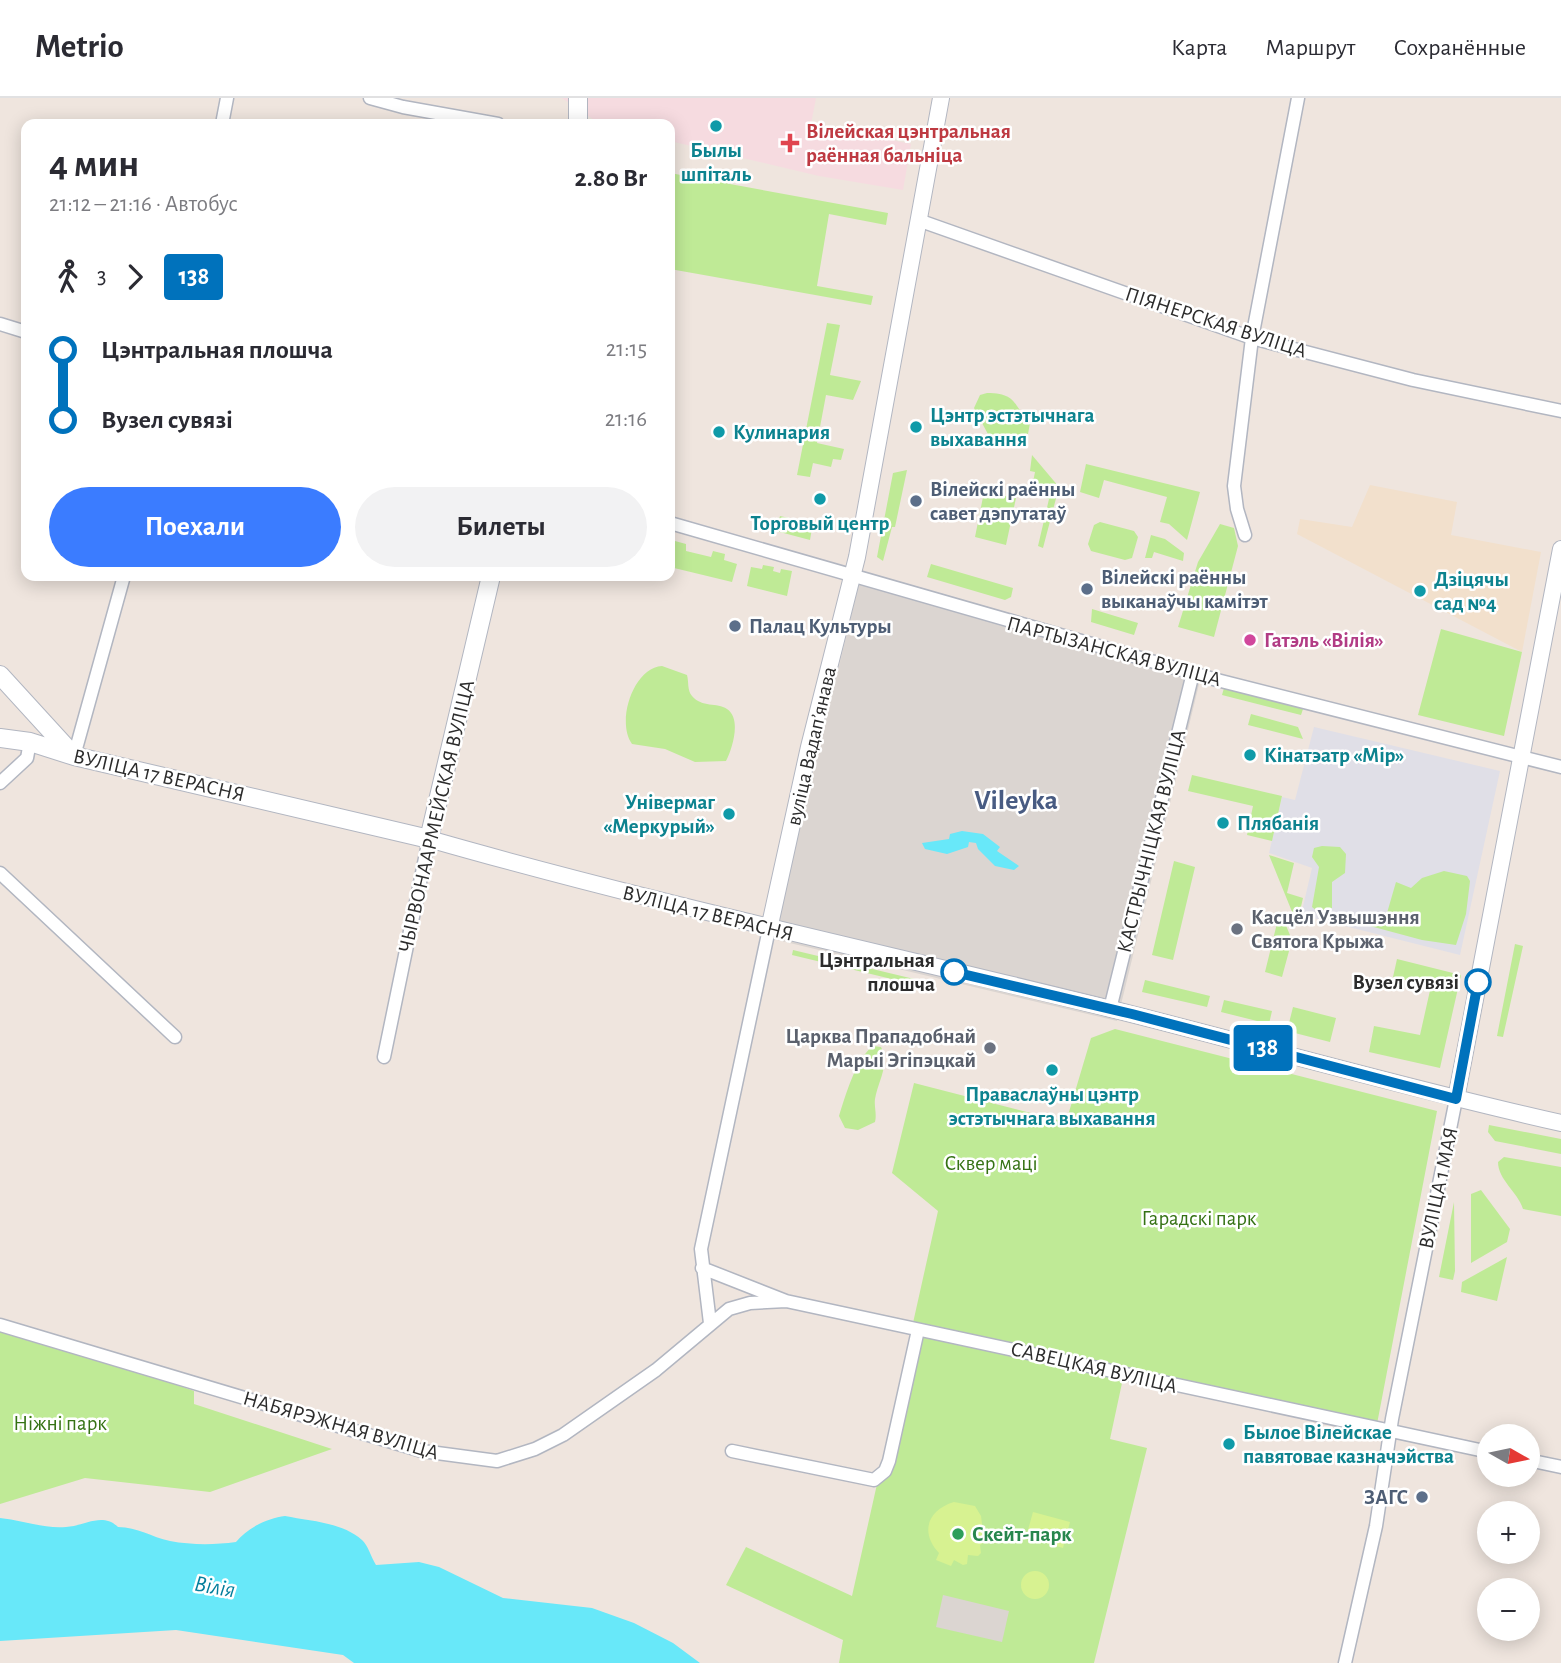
<!DOCTYPE html>
<html lang="ru">
<head>
<meta charset="utf-8">
<style>
	:root { --surface:#fff; --page:#f2f2f3; --text:#2b2b33; --muted:#7c7c81; --line:#e1e1e2; --accent:#3b7cff }
	body { margin:0; font-family:"Alegreya Sans",sans-serif; background:var(--page); color:var(--text); height:100vh; display:flex; flex-direction:column; font-size:26px; white-space:nowrap }
	* { box-sizing:border-box; margin:0 }
	p { font-size:23px; color:var(--muted) }
	.icon { flex:none; width:38px; height:38px; fill:none; stroke:currentColor; stroke-width:2; stroke-linecap:round; stroke-linejoin:round }
	.map { position:relative; flex:1; overflow:hidden }
	.sheet { position:absolute; left:21px; top:21px; width:654px; height:462px; display:flex; flex-direction:column; background:var(--surface); border-radius:14px; box-shadow:0 4px 18px #0003 }
	.sheet>* { flex:none }
	.badge { padding:0 14px; border-radius:5px; font-size:24px; line-height:46px }
	.needle { width:46px; rotate:99deg }
	.controls { position:absolute; left:1477px; top:1326px; display:grid; gap:14px }
	.controls a { display:grid; place-items:center; width:63px; height:63px; border-radius:50%; background:var(--surface); box-shadow:0 4px 18px #0003; font-size:35px }
	.map>.badge { position:absolute; translate:-50% -50%; box-shadow:0 0 0 4px #fff }
	.legs { display:flex; align-items:center; gap:10px; height:77px; padding:0 28px; font-size:23px }
	.legs p { margin-inline-start:auto }
	.summary { display:flex; align-items:center; justify-content:space-between; height:119px; padding:0 28px }
	h1 { font-size:38px; font-weight:700; line-height:52px }
	.button { display:flex; gap:14px; margin-top:auto; padding:14px 28px }
	.button a { flex:1; height:80px; border-radius:42px; background:var(--accent); color:#fff; font-size:28px; font-weight:700; line-height:80px; text-align:center }
	.button a+a { background:var(--page); color:var(--text) }
	ul { padding:0 28px; list-style:none }
	li { display:flex; align-items:center; gap:24px; height:70px; font-size:26px }
	li i { display:grid; place-items:center; width:10px; height:100%; margin:0 9px; background:currentColor }
	li i::after { content:''; width:18px; height:18px; margin:-9px; border:5px solid; border-radius:50%; background:var(--surface) }
	li p { margin-inline-start:auto }
	li:first-child i { background:linear-gradient(#0000 50%,currentColor 0) }
	li:last-child i { background:linear-gradient(currentColor 50%,#0000 0) }
	header { display:flex; align-items:center; gap:42px; box-sizing:border-box; height:98px; padding:0 35px; background:var(--surface); border-bottom:2px solid var(--line) }
	header strong { font-size:33px }
	nav { display:flex; gap:38px; margin-inline-start:auto; font-size:24px }
	.map>svg:first-child { display:block }
	.industrial { fill:#e0dfe7 }
	.education { fill:#f2e0cc }
	.medical { fill:#f6dbe0 }
	.green { fill:#bfea96 }
	.pitch { fill:#d7f291 }
	.plaza { fill:#dbd5d1 }
	.water { fill:#68e8f9 }
	.lines { fill:none; stroke-linecap:round; stroke-linejoin:round }
	.minor-casing { stroke:#b2b6c1; stroke-width:15 }
	.tertiary-casing { stroke:#b2b6c1; stroke-width:18 }
	.secondary-casing { stroke:#b2b6c1; stroke-width:20 }
	.minor { stroke:#fff; stroke-width:12 }
	.tertiary { stroke:#fff; stroke-width:16 }
	.secondary { stroke:#fff; stroke-width:18 }
	.line-1-casing { stroke:#fff; stroke-width:16 }
	.line-1 { stroke:#0072bc; stroke-width:10 }
	.culture-dot { fill:#0f9aa8; stroke:#fff; stroke-width:2.5 }
	.health-dot { fill:#e0444e; stroke:#fff; stroke-width:2.5 }
	.service-dot { fill:#5c6f8a; stroke:#fff; stroke-width:2.5 }
	.hotel-dot { fill:#d1479c; stroke:#fff; stroke-width:2.5 }
	.worship-dot { fill:#6b7280; stroke:#fff; stroke-width:2.5 }
	.stop-1-dot { fill:#fff; stroke:#0072bc; stroke-width:3.5 }
	.leisure-dot { fill:#2e9e5b; stroke:#fff; stroke-width:2.5 }
	.labels { text-anchor:middle; stroke-width:5; stroke-linejoin:round; paint-order:stroke }
	.health-label { font-size:21px; font-weight:bold; fill:#be3a42; stroke:#fff; text-anchor:start }
	.culture-label { font-size:21px; font-weight:bold; fill:#0d838f; stroke:#fff; text-anchor:start }
	.street-label { font-size:21px; fill:#2c2c2c; stroke:#fff }
	.service-label { font-size:21px; font-weight:bold; fill:#4e5e75; stroke:#fff; text-anchor:start }
	.hotel-label { font-size:21px; font-weight:bold; fill:#b23c85; stroke:#fff; text-anchor:start }
	.worship-label { font-size:21px; font-weight:bold; fill:#5b616d; stroke:#fff; text-anchor:start }
	.stop-label { font-size:21px; font-weight:bold; fill:#2c2c2c; stroke:#fff; text-anchor:end }
	.park-label { font-size:21px; fill:#357214; stroke:#fff }
	.leisure-label { font-size:21px; font-weight:bold; fill:#27864d; stroke:#fff; text-anchor:start }
	.water-label { font-size:23px; font-style:italic; fill:#037e9c; stroke:#fff }
	.district-label { font-size:28px; font-weight:bold; fill:#485b82; stroke:#fff }
</style>
</head>
<body>
<header>
<strong>Metrio</strong>
<nav><a>Карта</a><a>Маршрут</a><a>Сохранённые</a></nav>
</header>
<div class="map">
<svg width="1561" height="1565" viewBox="0 0 1561 1565">
	<rect width="100%" height="100%" fill="#efe5de"/>
	<path class="industrial" d="M1314 629 1500 673 1460 857 1301 817 1312 770 1269 755 1282 699 1295 702Z"/>
	<path class="education" d="M1370 387 1457 404 1451 437 1541 454 1522 554 1297 436 1300 421 1352 429Z"/>
	<path class="medical" d="M562 0H816L811 26 911 46 903 92 819 78 670 43V26H600Z"/>
	<path class="green" d="M670 75 888 115 886 127 829 116 817 188 873 198 871 207 670 171Z
		M827 225 840 227 830 277 861 283 853 302 826 297 817 345 844 351 841 362 833 361 831 369 813 365 810 379 797 377Z
		M987 295C1017 295 1013 307 1030 325L1028 336 1008 342 989 338 974 310 980 297Z
		M1032 357 1059 389 1043 450 1038 448 1049 401 1027 396 1028 389H1032L1035 374 1030 373Z
		M1086 366 1200 394 1187 442 1169 426 1160 424 1167 399 1104 382 1099 400 1080 394Z
		M907 372 895 429H892L883 463 877 459 893 375Z
		M984 394 1016 400 1006 447 975 439Z
		M780 418 802 423 801 428 812 430 810 442 776 433Z
		M1100 424 1134 433 1138 439 1132 460 1125 462 1091 453 1088 446 1094 427Z
		M1220 426 1234 430 1238 448 1214 539 1178 529 1198 464Z
		M1151 437 1165 441 1184 455 1183 463 1154 454 1152 460H1145Z
		M675 443 686 446V453L711 459 713 453 725 456 724 462 737 466 732 484 670 469Z
		M931 466 1013 490 1011 499 1005 502 927 479Z
		M763 467 774 469 773 473 780 475 781 471 792 473 787 498 747 488 751 469 762 471Z
		M1092 511 1138 525 1134 537 1091 524Z
		M1441 531 1522 554 1504 638 1418 617Z
		M662 568 687 577C689 584 687 592 692 598 702 610 717 604 727 611 742 621 732 651 726 663L695 664 665 651 632 646C616 624 633 570 662 568Z
		M1224 590 1303 611 1301 617 1222 597Z
		M1251 616 1298 629 1303 641 1248 627Z
		M1192 677 1282 698 1272 743 1247 737 1253 708 1188 693Z
		M1322 748 1340 749 1346 756 1345 775 1332 784V810L1317 813 1312 809 1319 769 1312 759 1314 750Z
		M1269 757 1294 765 1287 795 1303 800 1297 826Z
		M1174 763 1195 769 1173 862 1152 857Z
		M1444 773 1467 778 1470 783 1466 816 1456 847 1422 842 1370 828 1374 821 1387 815 1396 784 1411 790 1422 780Z
		M1280 813 1292 842 1282 879 1265 874Z
		M1515 846 1523 848 1503 939 1497 938Z
		M793 852 935 886 929 890 792 857Z
		M1397 861 1461 877 1440 970 1369 954 1374 928 1420 937 1431 888 1393 879Z
		M1145 882 1210 898 1207 909 1142 894Z
		M1224 902 1272 913 1269 926 1221 914Z
		M1293 909 1336 920 1330 944 1287 933Z
		M1115 931 1437 1013 1377 1326 1125 1271 1110 1341 1147 1350 1094 1565H839L843 1542 726 1487 746 1449 852 1498 938 1113 892 1075 914 985 1066 1024 1091 940Z
		M873 948 881 949C890 967 878 983 875 1001 874 1009 877 1016 875 1024L858 1032 845 1030 839 1018C845 999 856 960 873 948Z
		M1489 1027 1561 1041V1056L1495 1043 1488 1034Z
		M1504 1059 1561 1069V1118L1523 1111C1518 1094 1498 1082 1498 1064Z
		M1481 1092 1510 1131 1507 1144 1471 1165V1096Z
		M1454 1104 1455 1173 1453 1182 1439 1179Z
		M1507 1159 1497 1203 1461 1194 1462 1184Z
		M0 1227 70 1248 194 1293V1306L332 1351 210 1394 85 1380 0 1406Z"/>
	<path class="pitch" d="M954 1404 975 1408 981 1418 983 1433 989 1437 988 1442 980 1447 981 1455 978 1458 968 1457 967 1466 963 1467 954 1462 951 1468 936 1462 939 1455C920 1435 927 1412 954 1404Z
		M1033 1414 1070 1424 1063 1450 1026 1439Z
		M1021 1487a14 14 0 1 1 28 0a14 14 0 1 1-28 0Z"/>
	<path class="plaza" d="M862 473 1203 570 1117 923 773 841Z
		M943 1497 1009 1513 1002 1544 936 1529Z"/>
	<path class="water" d="M962 733 983 736 1000 749 997 753 1019 768 1014 772 995 768 978 751 976 745 969 744 968 749 947 756 925 751 922 745 949 741 950 736Z
		M285 1418C309 1423 342 1424 362 1442 368 1447 371 1459 376 1467L419 1464 439 1469 503 1500 592 1510 634 1525 673 1545 700 1565H354L343 1557 176 1532 0 1543V1420C22 1422 44 1431 66 1429 85 1428 102 1414 118 1429 138 1429 151 1439 170 1443 191 1447 214 1447 236 1444 247 1430 268 1420 285 1418Z"/>
	<g class="lines">
		<defs>
			<path id="minor" d="M370 0 403 9 498 26
				M222 26 227 0
				M918 122 1252 240 1413 282 1561 313
				M0 226 26 234
				M670 425 1217 582 1561 669
				M1245 437 1237 411 1234 388 1252 240 1298 0
				M74 658 124 478
				M0 685 27 660 30 644
				M0 775 175 939
				M1110 911 1193 575
				M384 959 429 741
				M702 1170 786 1203 1489 1354
				M710 1225 701 1151 769 831
				M0 1227 422 1353 497 1363 535 1351 563 1337 656 1272 729 1211 750 1205 786 1203
				M732 1353 874 1382 885 1373 889 1363 918 1232
				M1528 1362 1561 1369
				M1345 1565 1376 1428 1392 1321 1456 1001"/>
			<path id="tertiary" d="M429 741C663 808 900 858 1135 917 1277 953 1418 993 1561 1025
				M769 831 809 649 857 459 941 0
				M1456 1001 1561 451"/>
			<path id="secondary" d="M578 0V26
				M0 577 74 658
				M0 640 30 644 74 658 429 741 491 478"/>
		</defs>
		<use href="#minor" class="minor-casing"/>
		<use href="#tertiary" class="tertiary-casing"/>
		<use href="#secondary" class="secondary-casing"/>
		<use href="#minor" class="minor"/>
		<use href="#tertiary" class="tertiary"/>
		<use href="#secondary" class="secondary"/>
	</g>
	<g class="lines">
		<defs>
			<path id="line-1" d="M954 874 1132 916 1456 1001 1478 884"/>
		</defs>
		<use href="#line-1" class="line-1-casing"/>
		<use href="#line-1" class="line-1"/>
	</g>
	<g class="culture-dot">
		<circle cx="716" cy="28" r="7"/>
		<circle cx="916" cy="329" r="7"/>
		<circle cx="719" cy="334" r="7"/>
		<circle cx="820" cy="401" r="7"/>
		<circle cx="1420" cy="493" r="7"/>
		<circle cx="1250" cy="657" r="7"/>
		<circle cx="729" cy="716" r="7"/>
		<circle cx="1223" cy="725" r="7"/>
		<circle cx="1052" cy="972" r="7"/>
		<circle cx="1229" cy="1346" r="7"/>
	</g>
	<path class="health-dot" d="M786.5 34.5h7v7h7v7h-7v7h-7v-7h-7v-7h7z"/>
	<g class="service-dot">
		<circle cx="916" cy="403" r="7"/>
		<circle cx="1087" cy="491" r="7"/>
		<circle cx="735" cy="528" r="7"/>
		<circle cx="1422" cy="1399" r="7"/>
	</g>
	<circle class="hotel-dot" cx="1250" cy="542" r="7"/>
	<g class="worship-dot">
		<circle cx="1237" cy="831" r="7"/>
		<circle cx="990" cy="950" r="7"/>
	</g>
	<g class="stop-1-dot">
		<circle cx="954" cy="874" r="12"/>
		<circle cx="1478" cy="884" r="12"/>
	</g>
	<circle class="leisure-dot" cx="958" cy="1436" r="7"/>
	<g class="labels">
		<g class="health-label">
			<text x="806" y="40">Вілейская цэнтральная<tspan x="806" dy="24">раённая бальніца</tspan></text>
		</g>
		<g class="culture-label">
			<text x="716" y="59" text-anchor="middle">Былы<tspan x="716" dy="24">шпіталь</tspan></text>
			<text x="930" y="324">Цэнтр эстэтычнага<tspan x="930" dy="24">выхавання</tspan></text>
			<text x="733" y="341">Кулинария</text>
			<text x="820" y="432" text-anchor="middle">Торговый центр</text>
			<text x="1434" y="488">Дзіцячы<tspan x="1434" dy="24">сад №4</tspan></text>
			<text x="1264" y="664">Кінатэатр «Мір»</text>
			<text x="715" y="711" text-anchor="end">Універмаг<tspan x="715" dy="24">«Меркурый»</tspan></text>
			<text x="1237" y="732">Плябанія</text>
			<text x="1052" y="1003" text-anchor="middle">Праваслаўны цэнтр<tspan x="1052" dy="24">эстэтычнага выхавання</tspan></text>
			<text x="1243" y="1341">Былое Вілейскае<tspan x="1243" dy="24">павятовае казначэйства</tspan></text>
		</g>
		<g class="street-label">
			<text transform="translate(1216 224) rotate(18)" y="7">ПІЯНЕРСКАЯ ВУЛІЦА</text>
			<text transform="translate(1114 553) rotate(15)" y="7">ПАРТЫЗАНСКАЯ ВУЛІЦА</text>
			<text transform="translate(811 648) rotate(-77)" y="7">вуліца Вадапʼянава</text>
			<text transform="translate(159 677) rotate(13)" y="7">ВУЛІЦА 17 ВЕРАСНЯ</text>
			<text transform="translate(436 718) rotate(-77)" y="7">ЧЫРВОНААРМЕЙСКАЯ ВУЛІЦА</text>
			<text transform="translate(1151 743) rotate(-76)" y="7">КАСТРЫЧНІЦКАЯ ВУЛІЦА</text>
			<text transform="translate(708 815) rotate(14)" y="7">ВУЛІЦА 17 ВЕРАСНЯ</text>
			<text transform="translate(1438 1090) rotate(-78)" y="7">ВУЛІЦА 1 МАЯ</text>
			<text transform="translate(1094 1269) rotate(13)" y="7">САВЕЦКАЯ ВУЛІЦА</text>
			<text transform="translate(341 1327) rotate(16)" y="7">НАБЯРЭЖНАЯ ВУЛІЦА</text>
		</g>
		<g class="service-label">
			<text x="930" y="398">Вілейскі раённы<tspan x="930" dy="24">савет дэпутатаў</tspan></text>
			<text x="1101" y="486">Вілейскі раённы<tspan x="1101" dy="24">выканаўчы камітэт</tspan></text>
			<text x="749" y="535">Палац Культуры</text>
			<text x="1408" y="1406" text-anchor="end">ЗАГС</text>
		</g>
		<g class="hotel-label">
			<text x="1264" y="549">Гатэль «Вілія»</text>
		</g>
		<g class="worship-label">
			<text x="1251" y="826">Касцёл Узвышэння<tspan x="1251" dy="24">Святога Крыжа</tspan></text>
			<text x="976" y="945" text-anchor="end">Царква Прападобнай<tspan x="976" dy="24">Марыі Эгіпэцкай</tspan></text>
		</g>
		<g class="stop-label">
			<text x="935" y="869">Цэнтральная<tspan x="935" dy="24">плошча</tspan></text>
			<text x="1459" y="891">Вузел сувязі</text>
		</g>
		<g class="park-label">
			<text x="991" y="1072">Сквер маці</text>
			<text x="1199" y="1127">Гарадскі парк</text>
			<text x="60" y="1332">Ніжні парк</text>
		</g>
		<g class="leisure-label">
			<text x="972" y="1443">Скейт-парк</text>
		</g>
		<g class="water-label">
			<text transform="translate(215 1488) rotate(10)" y="8">Вілія</text>
		</g>
		<g class="district-label">
			<text x="1016" y="711">Vileyka</text>
		</g>
	</g>
</svg>
<div class="controls">
<a><svg class="needle" viewBox="-14 -14 28 28"><path d="M0-13l5 13h-10z" fill="#e53935"/><path d="M0 13l5-13h-10z" fill="#7c7c81"/></svg></a>
<a>+</a>
<a>−</a>
</div>
<b class="badge" style="left:1263px;top:950px;background:#0072bc;color:#fff">138</b>
<section class="sheet">
<div class="summary"><div><h1>4 мин</h1><p>21:12 – 21:16 · Автобус</p></div><b>2.80 Br</b></div>
<div class="legs"><svg class="icon" aria-label="walk" viewBox="0 0 24 24"><circle cx="13" cy="4" r="2"/><path d="M13 8l-2 6 4 7M11 14l-3 7M7 12l3-4h3l4 4"/></svg>3<svg class="icon" aria-label="forward" viewBox="0 0 24 24"><path d="M9 5l7 7-7 7"/></svg><b class="badge" style="background:#0072bc;color:#fff">138</b></div>
<ul>
<li><i style="color:#0072bc"></i><b>Цэнтральная плошча</b><p>21:15</p></li>
<li><i style="color:#0072bc"></i><b>Вузел сувязі</b><p>21:16</p></li>
</ul>
<div class="button"><a>Поехали</a><a>Билеты</a></div>
</section>
</div>
</body>
</html>
